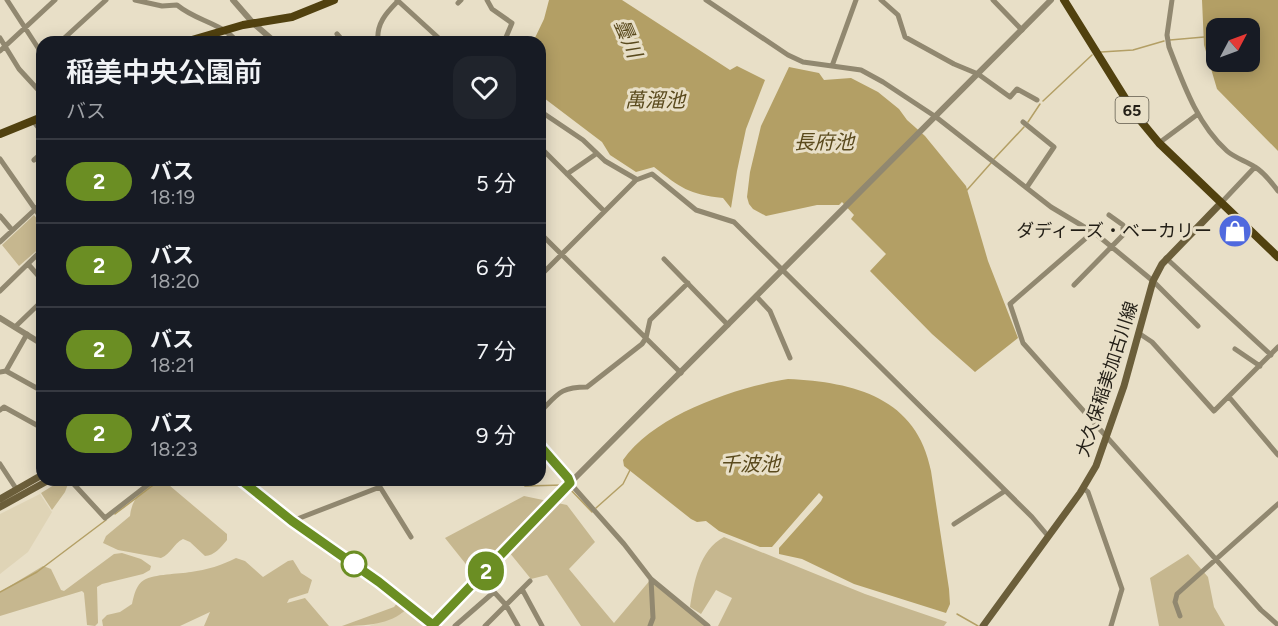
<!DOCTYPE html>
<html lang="ja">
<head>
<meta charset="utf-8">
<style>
	:root { --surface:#171b24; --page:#20242c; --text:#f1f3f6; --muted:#9ea1a6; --line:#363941 }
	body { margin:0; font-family:Figtree,"Noto Sans JP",sans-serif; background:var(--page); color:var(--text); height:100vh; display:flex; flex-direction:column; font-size:22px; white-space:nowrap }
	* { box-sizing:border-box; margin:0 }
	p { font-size:20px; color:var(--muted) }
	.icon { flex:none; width:33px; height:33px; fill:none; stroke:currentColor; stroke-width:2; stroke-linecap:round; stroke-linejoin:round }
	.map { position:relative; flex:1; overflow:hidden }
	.drawer { position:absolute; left:36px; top:36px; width:510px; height:450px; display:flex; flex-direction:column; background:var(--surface); border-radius:18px; box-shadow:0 3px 15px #0003 }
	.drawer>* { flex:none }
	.badge { padding:0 12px; border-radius:20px; font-size:21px; line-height:39px }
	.needle { width:39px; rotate:49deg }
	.buttons { position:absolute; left:1206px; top:18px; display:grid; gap:12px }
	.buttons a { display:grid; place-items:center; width:54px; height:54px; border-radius:12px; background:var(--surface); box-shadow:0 3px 15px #0003; font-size:30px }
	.map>.badge { position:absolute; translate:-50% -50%; box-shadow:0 0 0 3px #fff }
	.round { display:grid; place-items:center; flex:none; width:63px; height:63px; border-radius:18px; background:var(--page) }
	.headline { display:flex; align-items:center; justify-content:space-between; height:102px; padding:0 30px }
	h1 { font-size:28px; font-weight:600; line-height:45px }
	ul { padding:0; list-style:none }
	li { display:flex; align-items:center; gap:18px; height:84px; padding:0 30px; border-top:2px solid var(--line) }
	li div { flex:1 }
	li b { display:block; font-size:22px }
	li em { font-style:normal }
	li .badge { min-width:66px; font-weight:700; text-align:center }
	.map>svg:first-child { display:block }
	.built { fill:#dfd4b6 }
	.green { fill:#c6b78f }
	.water { fill:#b39f65; fill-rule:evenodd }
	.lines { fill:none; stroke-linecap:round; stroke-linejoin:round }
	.stream { stroke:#b39f65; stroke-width:1.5 }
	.minor { stroke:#918870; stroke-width:5 }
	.tertiary { stroke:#918870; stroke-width:6 }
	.secondary { stroke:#6b5e3a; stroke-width:7 }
	.primary { stroke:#51410f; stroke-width:8 }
	.line-casing { stroke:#fff; stroke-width:14 }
	.line { stroke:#6b8e23; stroke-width:9 }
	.stop-dot { fill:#fff; stroke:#6b8e23; stroke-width:3 }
	.labels { text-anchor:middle; stroke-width:6; stroke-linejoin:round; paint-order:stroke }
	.shield { fill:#e8dfc7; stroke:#5d584b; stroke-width:1.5 }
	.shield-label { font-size:16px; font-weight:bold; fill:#221e16 }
	.poi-label { font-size:18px; fill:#221e16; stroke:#e8dfc7; text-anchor:end }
	.street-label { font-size:18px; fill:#221e16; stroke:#e8dfc7 }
	.water-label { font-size:20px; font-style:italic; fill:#5a4a1d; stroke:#e8dfc7 }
</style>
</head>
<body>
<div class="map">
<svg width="1278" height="626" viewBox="0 0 1278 626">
	<rect width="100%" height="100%" fill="#e8dfc7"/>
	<path class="built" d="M40 494 52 512 28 552 0 574V514Z
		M407 609 424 622V626H369L401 614Z"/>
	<path class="green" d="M34 215 42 225V246L19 266 2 245Z
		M62 480 68 484 65 492 52 510 41 493Z
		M163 480 227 534V540C221 547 214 556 205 556L190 542 183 539C173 544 171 554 161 558L118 550 103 543 106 536 130 516C132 496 144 487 163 480Z
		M524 496 567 505 595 542 569 569 614 623 651 579 710 626H581L547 575 531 579 505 547 473 573 445 538Z
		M724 537 865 594 947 622 944 626H718L732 598 716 590 701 614 690 607C694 583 699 550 724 537Z
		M122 553 141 559 151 566 150 570 143 574 102 584 97 587 98 623 95 626 87 625 84 593 82 591 0 616V592L43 566 51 569 61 590 64 591 114 554Z
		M1188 554 1208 577 1214 607 1225 626H1159L1150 578Z
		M236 558 245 561 263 577 288 561 293 560 301 573 312 580 308 593 289 599 287 603 305 598 329 626H204L210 612 180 626H103L102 620 107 615 120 612 132 604C134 595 136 585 144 580 154 574 179 574 191 572 206 570 223 565 236 558Z
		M398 602 407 609C390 625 364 626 342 626L394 607Z"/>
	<path class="water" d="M549 0H622L730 70 737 66 765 80 746 129 737 171 731 208 723 198C688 194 681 188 654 167L636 172 610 155 602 142 540 95V42H533L544 19Z
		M1202 0H1278V151L1217 89 1204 45ZM1250 28V62H1216V28Z
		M789 67 819 73 824 80 851 78 878 92 899 109 907 120 925 136 966 186 988 261 1018 338 975 372 932 334 870 271 886 254 851 219 854 215 842 202 839 205H817L766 216 753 209 749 204 747 197 750 172 761 126Z
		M788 379C855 382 917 398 931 471L949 589 950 604 946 613 854 584 802 559 779 554V548L821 501 823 497 819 493 772 547H760L719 531 706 521 697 522 691 519 624 466 623 460C654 415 736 387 788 379Z"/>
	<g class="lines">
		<path class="stream" d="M1170 40 1204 37
			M1101 52 1133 50 1164 41
			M1043 101 1092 55
			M1028 122 1040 104
			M994 159 1024 127
			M967 190 991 163
			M520 480 525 486 563 485
			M568 487 592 512
			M596 508 623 484 630 470
			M115 514 160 480
			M0 592 37 572 106 520
			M957 614 978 626"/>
		<path class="minor" d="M7 0 42 54
			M135 0 162 6 177 5C198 22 218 21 238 42
			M397 0 443 42
			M487 0 492 9 512 23 504 42
			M706 0 788 55 803 62 861 70 883 82 936 117 1051 207 1096 234 1153 281 1198 326
			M881 0 898 15 905 37 954 64 978 74 1010 97 1017 89 1037 100
			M993 0 1022 30
			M1172 0 1167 35 1169 47C1183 83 1197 124 1227 151 1235 158 1246 161 1255 167 1265 173 1271 182 1278 191
			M458 3 461 0
			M337 34 344 42
			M0 38 19 69 42 94
			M60 42 106 0
			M378 42C376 24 386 13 398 1
			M0 51 55 0
			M832 66 856 0
			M540 111 583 140 605 161 636 179
			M33 121 42 132
			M1023 122 1054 147 1027 187
			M1159 143 1198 114
			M540 147 604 211
			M0 159 42 219
			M34 160 42 153
			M567 174 596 154
			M1221 203 1255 167
			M0 216 12 230
			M1093 232 1010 304 1023 343 1261 610 1278 625
			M540 233 681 373
			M0 242 42 203
			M1166 258 1271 355
			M664 259 728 325
			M28 264 42 280
			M540 276 636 180 652 174 696 210 734 222 1032 517 1048 536
			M1074 285 1123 235V225L1109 215
			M0 291 42 250
			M756 296 770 311 790 358
			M15 327 42 301
			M1140 334 1152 342 1214 411 1278 347
			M1235 349 1260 366
			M6 371 42 391
			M0 372 6 371 27 334
			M1229 397 1278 455
			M0 410 4 407 42 428
			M540 412C558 394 560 387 587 387L642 344 646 338 650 320 688 283
			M0 464 17 490
			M70 480 105 518 154 480
			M570 483 624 544 651 579 708 626
			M380 487 411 537
			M1083 488 1088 492 1122 589 1111 626
			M292 521 380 487 373 480
			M954 524 1005 491
			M522 589 542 626
			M1180 616 1175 602 1177 594 1278 504
			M455 626 494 592 506 605 518 626
			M485 626 530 581
			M650 626 653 618 651 579"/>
		<path class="tertiary" d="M233 0 253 23 275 42
			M0 318 42 344
			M540 446 568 478 570 483
			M432 626 570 483 1051 0"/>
		<path class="secondary" d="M241 480 292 521 379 582 435 626
			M0 499 42 475
			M0 507 49 480
			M983 626 1080 493 1096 466 1124 386 1153 281 1162 264 1221 203"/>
		<path class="primary" d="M1064 0 1135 114 1159 143 1278 257
			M185 42 243 25 292 17 334 0
			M0 134 42 117"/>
	</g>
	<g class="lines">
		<defs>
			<path id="line" d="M241 480 292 521 379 582 433 625 570 483 568 478 540 446"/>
		</defs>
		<use href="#line" class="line-casing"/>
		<use href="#line" class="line"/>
	</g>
	<defs>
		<symbol id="shop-disc" viewBox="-11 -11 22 22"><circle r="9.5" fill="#4f69de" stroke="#e8dfc7"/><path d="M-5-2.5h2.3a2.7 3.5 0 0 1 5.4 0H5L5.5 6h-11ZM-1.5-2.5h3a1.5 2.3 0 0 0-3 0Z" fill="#fff"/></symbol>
	</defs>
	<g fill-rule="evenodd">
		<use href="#shop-disc" x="1216" y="212" width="38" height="38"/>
	</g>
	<circle class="stop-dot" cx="354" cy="564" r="12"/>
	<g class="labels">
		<rect class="shield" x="1115.5" y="97" width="33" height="26" rx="4.5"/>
		<g class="shield-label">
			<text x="1132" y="116">65</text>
		</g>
		<g class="poi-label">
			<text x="1212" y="237">ダディーズ・ベーカリー</text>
		</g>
		<g class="street-label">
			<text transform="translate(1107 379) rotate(-72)" y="6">大久保稲美加古川線</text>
		</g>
		<g class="water-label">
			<text transform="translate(628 38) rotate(67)" y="7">曇川</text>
			<text x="655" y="107">萬溜池</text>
			<text x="824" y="149">長府池</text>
			<text x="750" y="471">千波池</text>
		</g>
	</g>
</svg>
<div class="buttons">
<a><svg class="needle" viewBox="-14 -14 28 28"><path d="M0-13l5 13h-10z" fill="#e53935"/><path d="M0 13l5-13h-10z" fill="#9ea1a6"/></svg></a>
</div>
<b class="badge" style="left:486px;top:571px;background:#6b8e23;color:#fff">2</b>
<section class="drawer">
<div class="headline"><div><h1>稲美中央公園前</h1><p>バス</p></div><a class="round"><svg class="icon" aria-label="heart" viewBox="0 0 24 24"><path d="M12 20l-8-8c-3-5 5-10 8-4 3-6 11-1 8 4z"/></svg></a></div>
<ul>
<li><span class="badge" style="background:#6b8e23;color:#fff">2</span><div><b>バス</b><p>18:19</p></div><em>5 分</em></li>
<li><span class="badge" style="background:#6b8e23;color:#fff">2</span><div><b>バス</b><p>18:20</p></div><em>6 分</em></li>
<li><span class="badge" style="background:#6b8e23;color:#fff">2</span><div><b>バス</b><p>18:21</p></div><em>7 分</em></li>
<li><span class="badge" style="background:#6b8e23;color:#fff">2</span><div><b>バス</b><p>18:23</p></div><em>9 分</em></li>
</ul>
</section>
</div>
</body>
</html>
